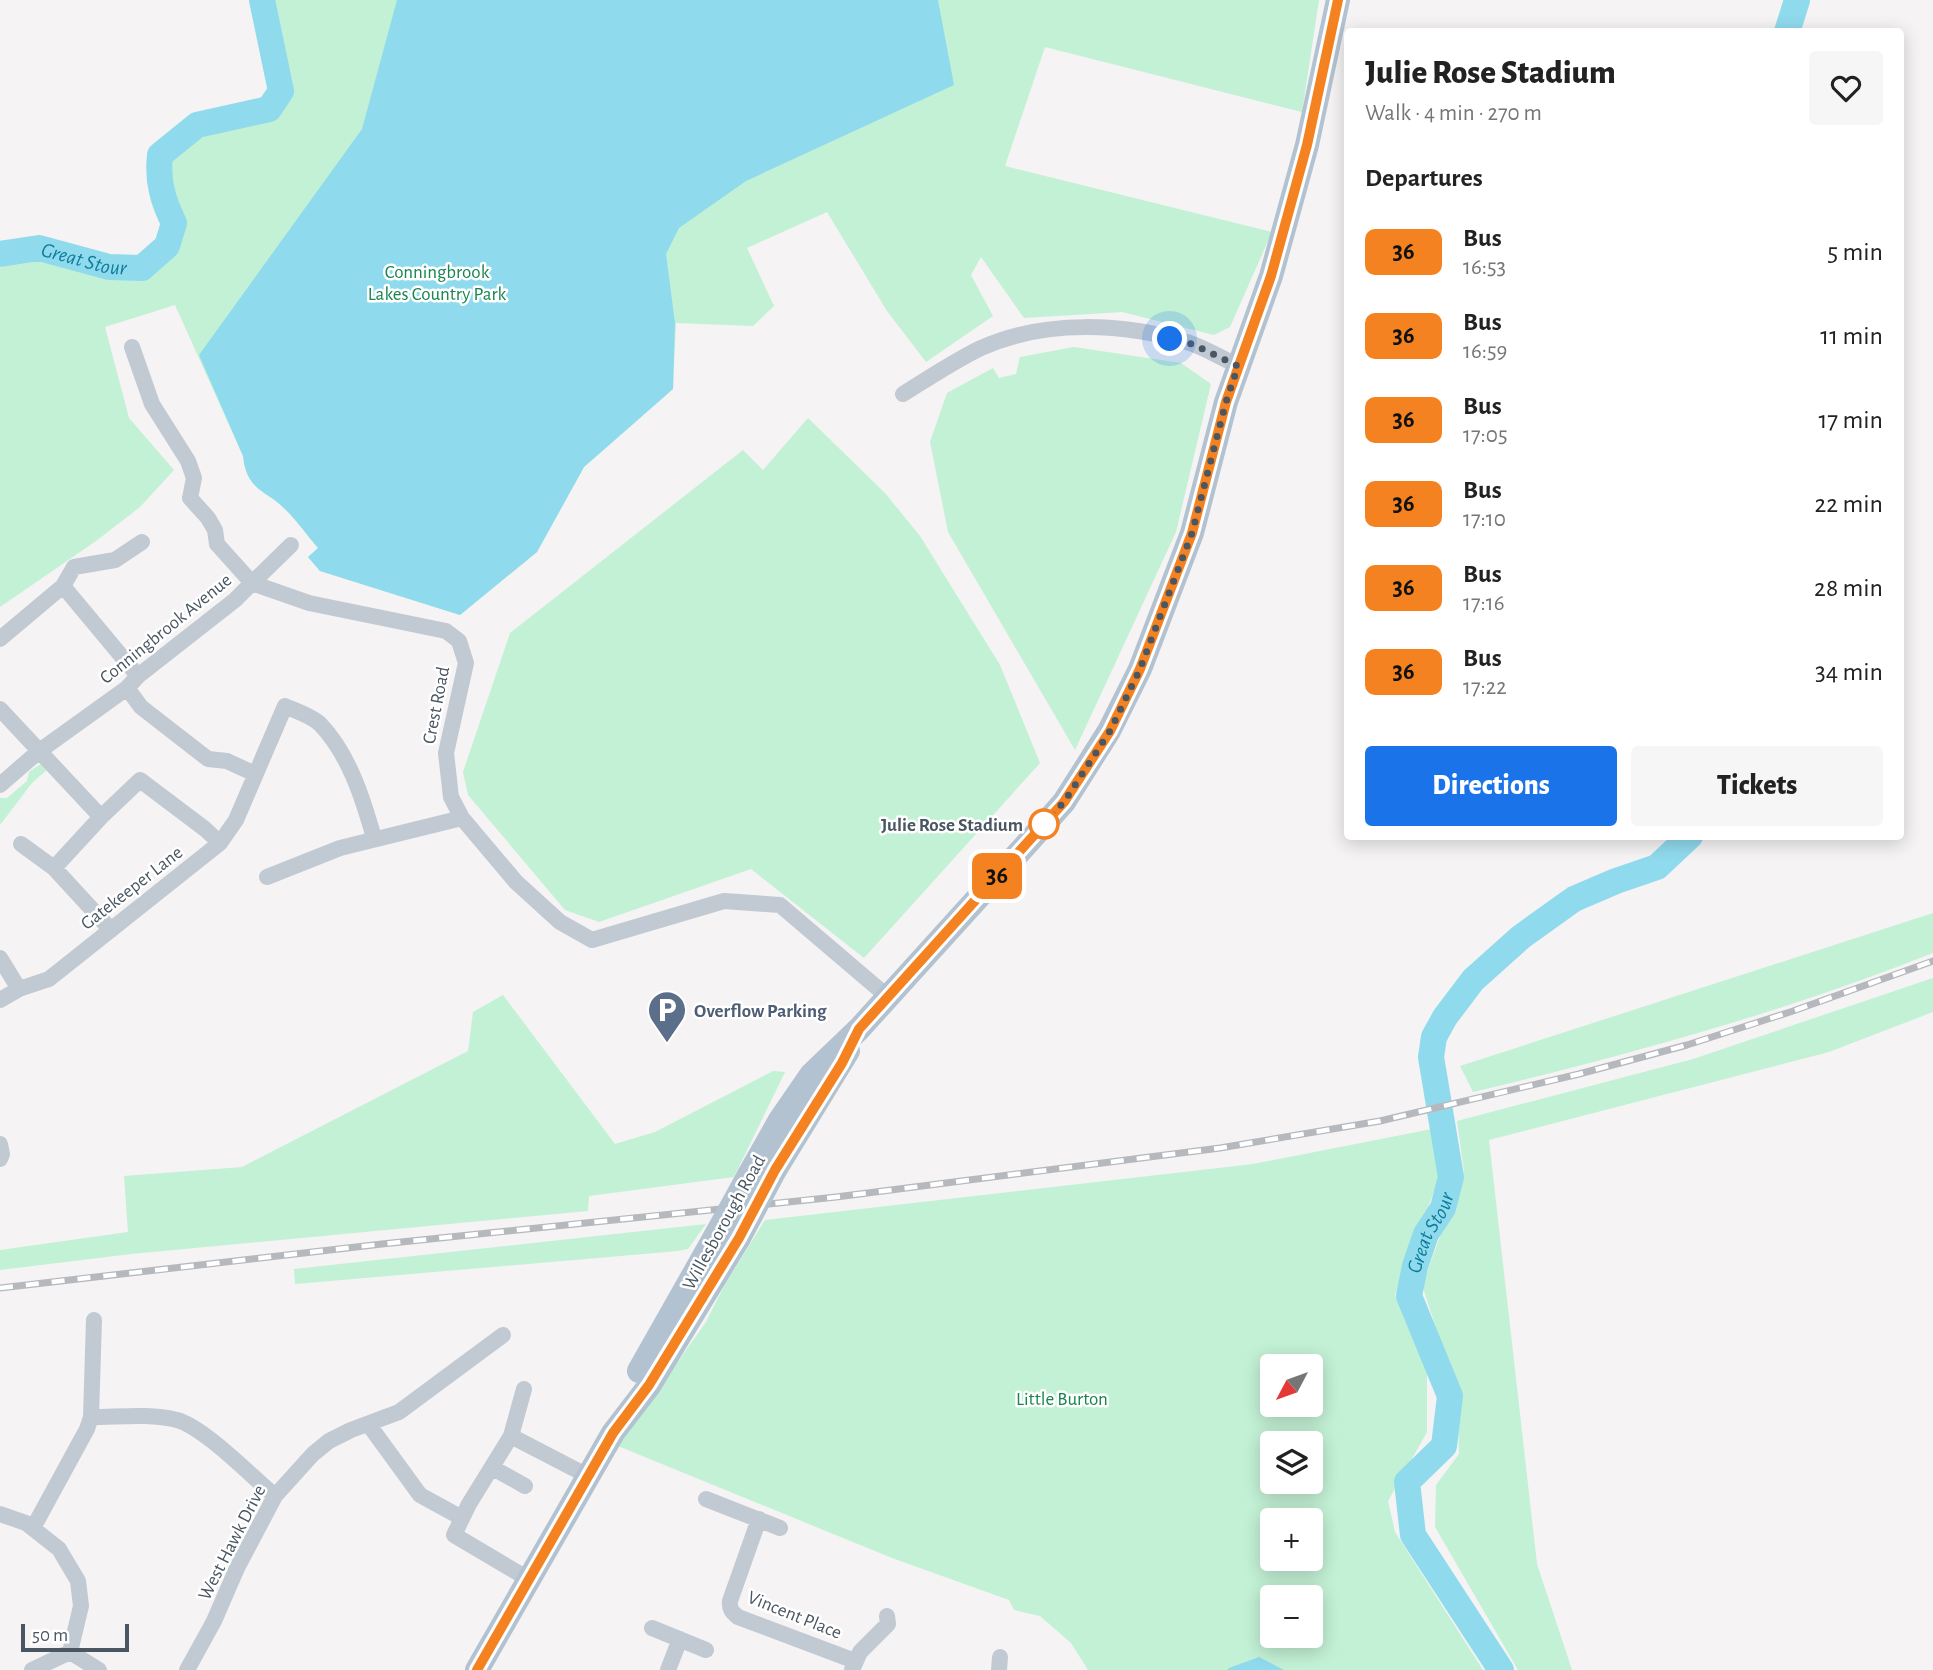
<!DOCTYPE html>
<html lang="en">
<head>
<meta charset="utf-8">
<style>
	:root { --surface:#fff; --page:#f6f6f6; --text:#222; --muted:#767676; --accent:#1a73e8 }
	body { margin:0; font-family:"Alegreya Sans",sans-serif; background:var(--page); color:var(--text); height:100vh; display:flex; flex-direction:column; font-size:26px; white-space:nowrap }
	* { box-sizing:border-box; margin:0 }
	p { font-size:23px; color:var(--muted) }
	.icon { flex:none; width:38px; height:38px; fill:none; stroke:currentColor; stroke-width:2; stroke-linecap:round; stroke-linejoin:round }
	.map { position:relative; flex:1; overflow:hidden }
	.sheet { position:absolute; left:1344px; top:28px; width:560px; height:812px; display:flex; flex-direction:column; background:var(--surface); border-radius:7px; box-shadow:0 4px 18px #0003 }
	.sheet>* { flex:none }
	.badge { padding:0 14px; border-radius:10px; font-size:24px; line-height:46px }
	.needle { width:46px; rotate:229deg }
	.fabs { position:absolute; left:1260px; top:1354px; display:grid; gap:14px }
	.fabs a { display:grid; place-items:center; width:63px; height:63px; border-radius:7px; background:var(--surface); box-shadow:0 4px 18px #0003; font-size:35px }
	.scale { position:absolute; left:21px; bottom:18px; width:108px; box-sizing:border-box; padding-left:7px; border:4px solid #4a5661; border-top:0; font-size:19px; line-height:24px; white-space:nowrap; color:#4a5661; -webkit-text-stroke:5px #fff; paint-order:stroke }
	.you { position:absolute; width:35px; height:35px; margin:-18px; border:5px solid #fff; border-radius:50%; background:#1a73e8; box-shadow:0 0 0 10px #1a73e833 }
	.map>.badge { position:absolute; translate:-50% -50%; box-shadow:0 0 0 4px #fff }
	h2 { padding:0 21px; font-size:26px; line-height:63px }
	.round { display:grid; place-items:center; flex:none; width:74px; height:74px; border-radius:7px; background:var(--page) }
	.headline { display:flex; align-items:center; justify-content:space-between; height:119px; padding:0 21px }
	h1 { font-size:33px; font-weight:800; line-height:52px }
	.button { display:flex; gap:14px; margin-top:auto; padding:14px 21px }
	.button a { flex:1; height:80px; border-radius:7px; background:var(--accent); color:#fff; font-size:28px; font-weight:800; line-height:80px; text-align:center }
	.button a+a { background:var(--page); color:var(--text) }
	ul { padding:0; list-style:none }
	li { display:flex; align-items:center; gap:21px; height:84px; padding:0 21px }
	li div { flex:1 }
	li b { display:block; font-size:26px }
	li em { font-style:normal }
	li .badge { min-width:77px; font-weight:700; text-align:center }
	.map>svg:first-child { display:block }
	.green { fill:#c3f1d5; fill-rule:evenodd }
	.water { fill:#90daee }
	.lines { fill:none; stroke-linecap:round; stroke-linejoin:round }
	.river { stroke:#90daee; stroke-width:26 }
	.minor { stroke:#c1cad2; stroke-width:16 }
	.primary { stroke:#b3c2d1; stroke-width:24 }
	.rail-casing { stroke:#b5b8bd; stroke-width:7 }
	.rail { stroke:#fff; stroke-width:4.5; stroke-dasharray:13; stroke-linecap:butt }
	.primary-bridge { stroke:#b3c2d1; stroke-width:24 }
	.line-casing { stroke:#fff; stroke-width:16 }
	.line { stroke:#f58220; stroke-width:10 }
	.walk { stroke:#4a5661; stroke-width:7; stroke-dasharray:0 12.6 }
	.stop-dot { fill:#fff; stroke:#f58220; stroke-width:3.5 }
	.labels { text-anchor:middle; stroke-width:5; stroke-linejoin:round; paint-order:stroke }
	.park-label { font-size:19px; fill:#17864f; stroke:#fff }
	.street-label { font-size:19px; fill:#4a5661; stroke:#fff }
	.stop-label { font-size:19px; font-weight:bold; fill:#4a5661; stroke:#fff; text-anchor:end }
	.service-label { font-size:19px; font-weight:bold; fill:#4e5e75; stroke:#fff; text-anchor:start }
	.water-label { font-size:21px; font-style:italic; fill:#0c7c9b; stroke:#fff }
</style>
</head>
<body>
<div class="map">
<svg width="1933" height="1670" viewBox="0 0 1933 1670">
	<rect width="100%" height="100%" fill="#f5f3f3"/>
	<path class="green" d="M271 0H1319L1302 112 1045 47 1005 166 1272 232 1230 327 1214 335 1122 312 1024 318 981 257 971 275 993 316 926 362 887 311 827 212 747 248 774 306 753 326 676 323 673 389 584 467 537 552 460 615 320 571 308 557 318 548C307 535 297 521 286 510 266 489 247 492 243 456L175 305 105 327 129 418 174 470 140 507 96 541 0 607V268L24 253 102 274 133 277 173 248 178 208 165 178 170 156 186 145 214 132 269 117 285 101 284 70Z
		M1074 347 1181 363 1211 384 1176 532 1075 750 948 532 930 442 947 393 993 368 999 378 1016 374 1020 357Z
		M808 418 885 493 920 536 1000 665 1040 763 864 958 751 869 599 922 565 910 468 795 463 772 510 633 743 450 763 470Z
		M42 763 49 768 32 783 0 825V798H7L27 781 29 772Z
		M1933 913V953C1784 1012 1629 1055 1473 1092L1460 1066Z
		M1933 978V1012L1829 1052 1489 1140 1537 1564 1572 1670H1518L1435 1527 1436 1485 1459 1454 1457 1392 1422 1285 1464 1172 1457 1121 1693 1059Z
		M503 995 615 1144 655 1132 773 1071 785 1072 734 1177 589 1196 588 1211 131 1254 0 1270V1250L128 1232 124 1176 242 1167 468 1051 473 1012Z
		M1432 1129 1441 1173 1395 1295 1427 1363V1432L1388 1501 1395 1532 1483 1670H1088L1071 1643 1040 1616 1014 1610 1009 1600 892 1558 618 1446 706 1322 724 1286 765 1220 1253 1164ZM1272 1367H1311V1405H1272ZM1272 1444H1311V1482H1272ZM1272 1521H1311V1559H1272ZM1272 1598H1311V1636H1272Z
		M706 1224 688 1249 678 1251 295 1284 294 1269Z"/>
	<path class="water" d="M397 0H938L954 85 746 181 679 228 666 254 675 323 673 389 584 467 537 552 460 615 320 571 308 557 318 548C307 535 297 521 286 510 266 489 247 492 243 456L199 355 362 129Z
		M1259 1657 1284 1670H1227L1229 1668Z"/>
	<g class="lines">
		<g class="river">
			<path d="M1787 32 1797 0"/>
			<path id="s1" d="M0 254 39 248 109 267 142 268 167 246 174 223C163 201 157 181 160 155L197 125 269 109 281 91 262 0"/>
			<path id="s2" d="M1501 1670 1413 1535 1407 1482 1444 1446 1450 1396 1409 1296 1415 1266 1426 1234 1443 1208 1451 1177 1431 1057 1434 1037 1445 1017 1473 980 1521 937 1574 899 1616 881 1657 867 1690 836"/>
		</g>
		<path class="minor" d="M132 347 152 404 188 461 194 478 190 498 208 518 215 530 217 544 252 583 291 545
			M903 394C929 378 954 361 981 348 1045 319 1125 323 1190 343 1207 349 1223 359 1239 366
			M63 586 138 676
			M0 639 63 586 74 567 115 560 142 542
			M127 688 141 707 208 759 227 761 255 774
			M0 709 101 817
			M0 785 38 752 127 688 138 676 235 600 252 583 309 603 446 631 459 641 466 663 446 753 451 797 462 818 516 882 560 922 592 940 724 901 780 905 888 997
			M21 844 54 868
			M267 877 340 848 462 818
			M111 930 54 868 101 817 140 780 205 829 220 843
			M0 958 19 989
			M0 1000 19 989 49 979 220 843 236 820 285 706C296 711 312 716 320 724 349 754 363 799 374 838
			M0 1144 2 1154 0 1159
			M524 1389 511 1436 469 1504 454 1535 530 1580
			M91 1417 94 1320
			M369 1425 420 1495 462 1518
			M511 1436 588 1476
			M493 1468 525 1486
			M706 1499 780 1528
			M0 1514 26 1523 59 1549 78 1581 81 1606 70 1652
			M759 1519 730 1601C729 1609 732 1612 738 1617L855 1661
			M33 1528 87 1429 91 1417C120 1417 148 1413 177 1420 205 1428 251 1476 275 1496
			M652 1628 706 1650
			M70 1652 99 1670
			M32 1670 70 1652
			M187 1670 214 1621 237 1568 275 1496 313 1454 329 1441 351 1430 399 1412 503 1335
			M668 1670 680 1639
			M852 1670 860 1652 888 1624 887 1616
			M999 1670 1000 1657"/>
		<path class="primary" d="M775 1170 848 1051
			M749 1175 780 1120 811 1075 859 1029 1033 837 1064 802 1109 731 1140 669 1192 533 1226 402 1271 276 1307 145 1338 0
			M639 1371 716 1235
			M477 1670 613 1433 649 1386 739 1238"/>
		<defs>
			<path id="rail" d="M0 1288 382 1244 836 1197 1220 1148 1380 1121 1579 1074 1687 1045 1793 1011 1933 961"/>
		</defs>
		<use href="#rail" class="rail-casing"/>
		<use href="#rail" class="rail"/>
		<path class="primary-bridge" d="M716 1235 749 1175
			M739 1238 775 1170"/>
	</g>
	<g class="lines">
		<defs>
			<path id="line" d="M477 1670 613 1433 649 1385 739 1238 775 1170 842 1063 859 1029 1064 802 1110 731 1140 669 1192 533 1226 402 1271 276 1307 145 1338 0"/>
		</defs>
		<use href="#line" class="line-casing"/>
		<use href="#line" class="line"/>
		<path class="walk" d="M1044 824 1064 802 1110 731 1140 669 1192 533 1226 402 1238 366 1192 344 1170 339"/>
	</g>
	<defs>
		<symbol id="parking-pin" viewBox="-11 -11 22 30"><path d="M0 17L-7.5 6A9.5 9.5 0 1 1 7.5 6Z" fill="#5c6f8a" stroke="#fff"/><path d="M-3.5-5.5H1a3.5 3.5 0 0 1 0 7H-1V5.5H-3.5ZM-1-3.4V-.6H.8a1.4 1.4 0 0 0 0-2.8Z" fill="#fff"/></symbol>
	</defs>
	<g fill-rule="evenodd">
		<use href="#parking-pin" x="645" y="988" width="44" height="60"/>
	</g>
	<circle class="stop-dot" cx="1044" cy="824" r="14"/>
	<g class="labels">
		<g class="park-label">
			<text x="437" y="278">Conningbrook<tspan x="437" dy="22">Lakes Country Park</tspan></text>
			<text x="1062" y="1405">Little Burton</text>
		</g>
		<g class="street-label">
			<text transform="translate(165 628) rotate(-39)" y="7">Conningbrook Avenue</text>
			<text transform="translate(435 705) rotate(-79)" y="7">Crest Road</text>
			<text transform="translate(131 887) rotate(-38)" y="7">Gatekeeper Lane</text>
			<text transform="translate(723 1222) rotate(-61)" y="7">Willesborough Road</text>
			<text transform="translate(231 1542) rotate(-63)" y="7">West Hawk Drive</text>
			<text transform="translate(795 1614) rotate(22)" y="7">Vincent Place</text>
		</g>
		<g class="stop-label">
			<text x="1023" y="831">Julie Rose Stadium</text>
		</g>
		<g class="service-label">
			<text x="694" y="1017">Overflow Parking</text>
		</g>
		<g class="water-label">
			<text dy="7" stroke="none"><textPath href="#s1" startOffset="86">Great Stour</textPath></text>
			<text dy="7" stroke="none"><textPath href="#s2" startOffset="492">Great Stour</textPath></text>
		</g>
	</g>
</svg>
<div class="fabs">
<a><svg class="needle" viewBox="-14 -14 28 28"><path d="M0-13l5 13h-10z" fill="#e53935"/><path d="M0 13l5-13h-10z" fill="#767676"/></svg></a>
<a><svg class="icon" aria-label="layers" viewBox="0 0 24 24"><path d="M12 4l9 5-9 5-9-5zM3 14l9 5 9-5"/></svg></a>
<a>+</a>
<a>−</a>
</div>
<div class="scale">50 m</div>
<div class="you" style="left:1170px;top:339px"></div>
<b class="badge" style="left:997px;top:876px;background:#f58220;color:#111">36</b>
<section class="sheet">
<div class="headline"><div><h1>Julie Rose Stadium</h1><p>Walk · 4 min · 270 m</p></div><a class="round"><svg class="icon" aria-label="heart" viewBox="0 0 24 24"><path d="M12 20l-8-8c-3-5 5-10 8-4 3-6 11-1 8 4z"/></svg></a></div>
<h2>Departures</h2>
<ul>
<li><span class="badge" style="background:#f58220;color:#111">36</span><div><b>Bus</b><p>16:53</p></div><em>5 min</em></li>
<li><span class="badge" style="background:#f58220;color:#111">36</span><div><b>Bus</b><p>16:59</p></div><em>11 min</em></li>
<li><span class="badge" style="background:#f58220;color:#111">36</span><div><b>Bus</b><p>17:05</p></div><em>17 min</em></li>
<li><span class="badge" style="background:#f58220;color:#111">36</span><div><b>Bus</b><p>17:10</p></div><em>22 min</em></li>
<li><span class="badge" style="background:#f58220;color:#111">36</span><div><b>Bus</b><p>17:16</p></div><em>28 min</em></li>
<li><span class="badge" style="background:#f58220;color:#111">36</span><div><b>Bus</b><p>17:22</p></div><em>34 min</em></li>
</ul>
<div class="button"><a>Directions</a><a>Tickets</a></div>
</section>
</div>
</body>
</html>
